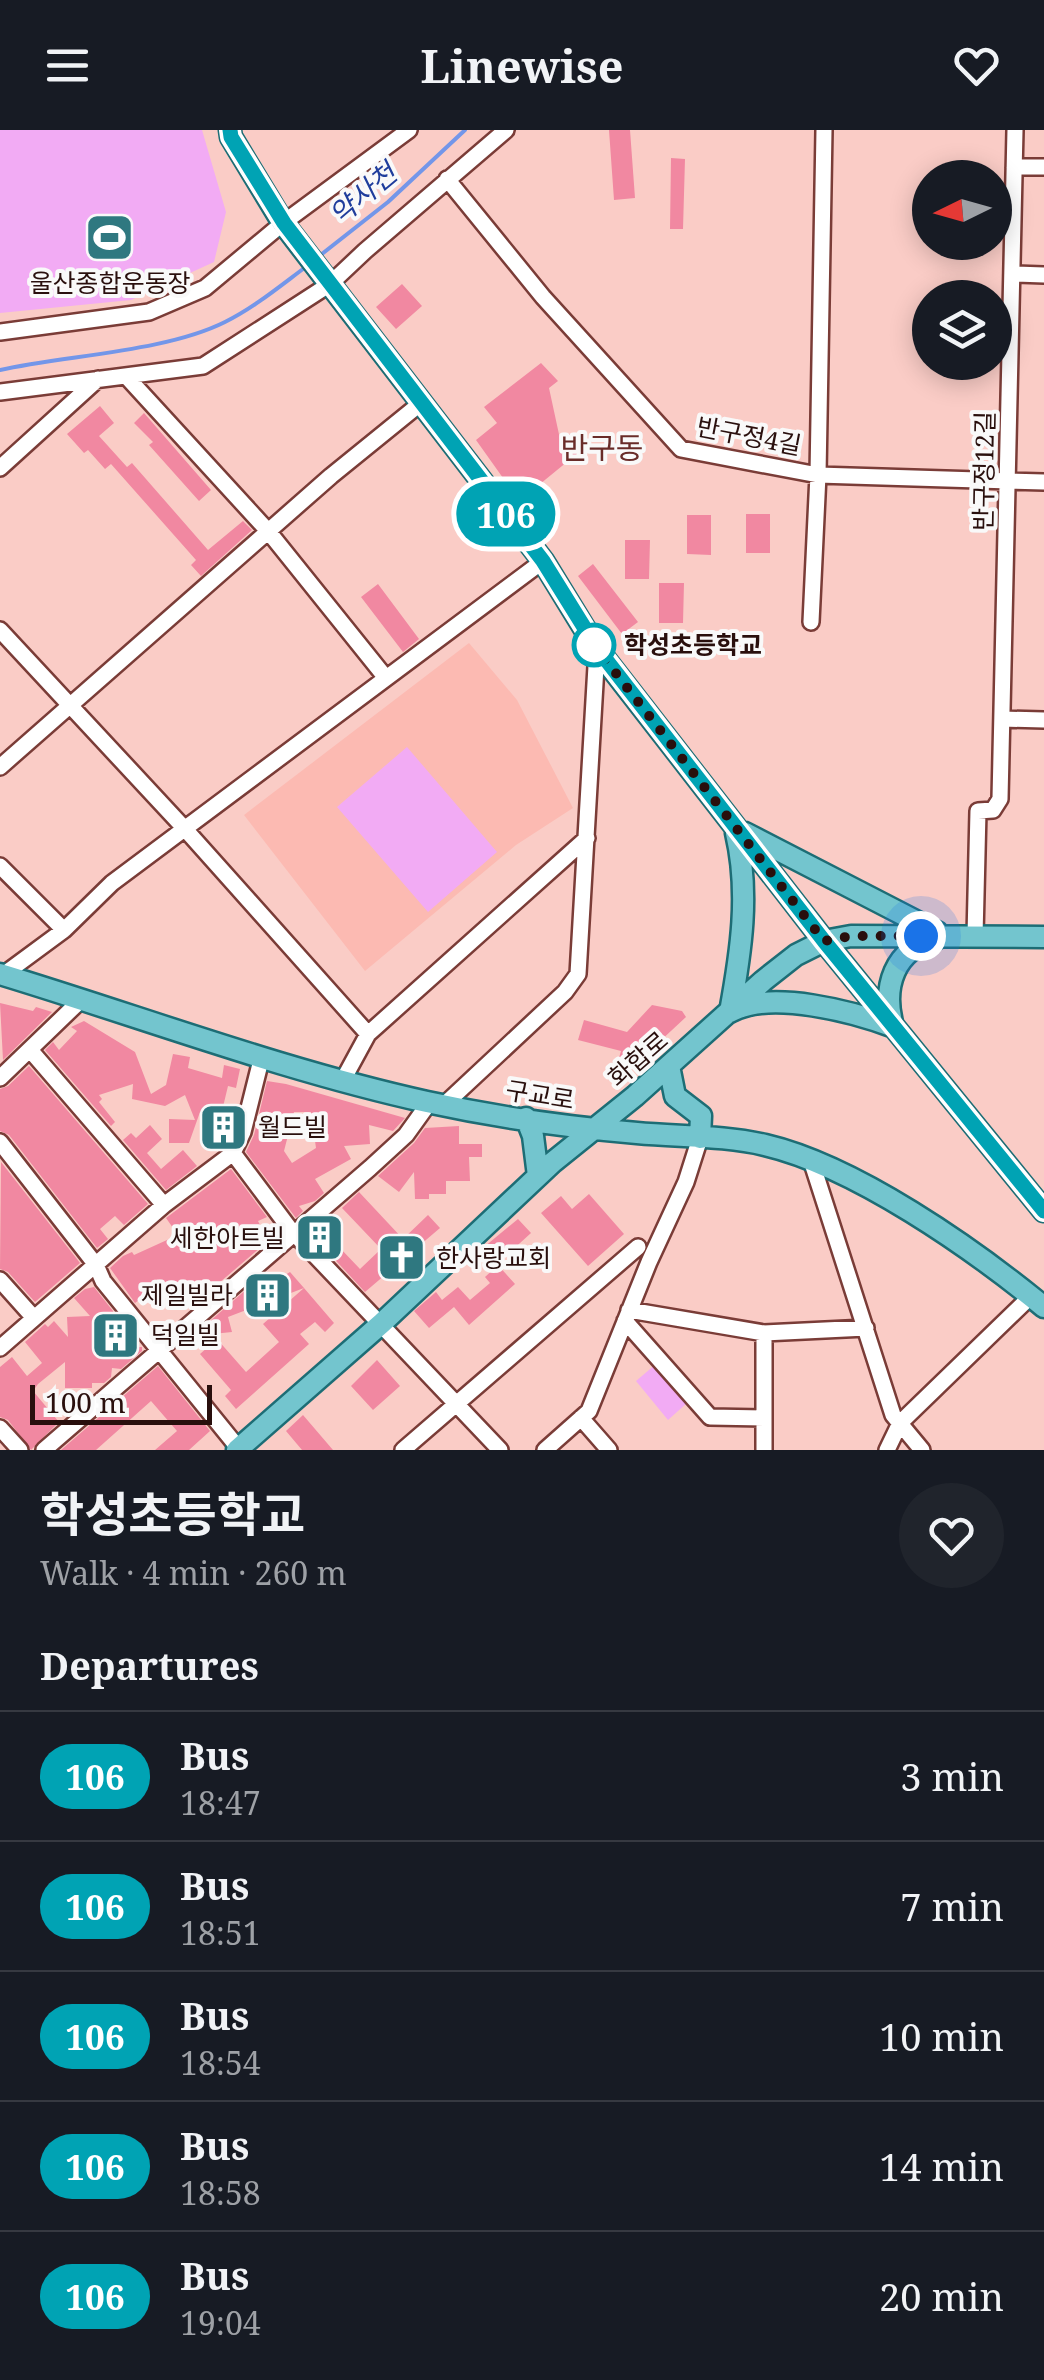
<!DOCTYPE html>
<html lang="en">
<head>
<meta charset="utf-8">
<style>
	:root { --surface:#171b24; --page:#20242c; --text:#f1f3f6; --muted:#9ea1a6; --line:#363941 }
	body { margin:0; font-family:"Noto Serif","Noto Sans KR",serif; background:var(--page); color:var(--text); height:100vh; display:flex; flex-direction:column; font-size:38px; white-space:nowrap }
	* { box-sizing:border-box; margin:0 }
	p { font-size:32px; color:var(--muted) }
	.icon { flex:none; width:55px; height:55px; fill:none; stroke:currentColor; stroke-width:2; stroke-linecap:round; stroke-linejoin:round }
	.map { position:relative; height:1320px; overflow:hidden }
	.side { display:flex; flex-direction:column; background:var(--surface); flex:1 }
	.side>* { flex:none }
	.badge { padding:0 20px; border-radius:32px; font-size:35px; line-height:65px }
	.needle { width:65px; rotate:265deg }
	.tools { position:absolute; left:912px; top:30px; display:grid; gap:20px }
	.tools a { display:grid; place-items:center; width:100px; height:100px; border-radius:50%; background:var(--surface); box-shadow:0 5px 25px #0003; font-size:50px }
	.scale { position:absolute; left:30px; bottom:25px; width:182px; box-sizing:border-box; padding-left:10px; border:5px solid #290f0d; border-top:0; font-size:28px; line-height:35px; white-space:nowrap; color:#290f0d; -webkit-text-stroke:8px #f9f9f9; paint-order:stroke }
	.you { position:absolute; width:50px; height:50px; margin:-25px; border:8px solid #fff; border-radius:50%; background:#1a73e8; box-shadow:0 0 0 15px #1a73e833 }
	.map>.badge { position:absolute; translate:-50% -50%; box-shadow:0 0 0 5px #fff }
	h2 { padding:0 40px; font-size:38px; line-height:90px }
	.round { display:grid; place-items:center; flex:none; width:105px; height:105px; border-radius:52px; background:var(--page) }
	.overview { display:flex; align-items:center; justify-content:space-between; height:170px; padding:0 40px }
	h1 { font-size:48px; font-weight:700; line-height:75px }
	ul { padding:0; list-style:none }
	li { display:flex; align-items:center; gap:30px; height:130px; padding:0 40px; border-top:2px solid var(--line) }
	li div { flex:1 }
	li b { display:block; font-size:38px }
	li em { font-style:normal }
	li .badge { min-width:110px; font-weight:700; text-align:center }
	header { display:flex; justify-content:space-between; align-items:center; height:130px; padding:0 40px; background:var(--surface); font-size:45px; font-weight:700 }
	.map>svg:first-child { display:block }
	.built { fill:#fcbab2 }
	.green { fill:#f2abf4 }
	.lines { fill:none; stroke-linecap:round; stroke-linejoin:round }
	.stream { stroke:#7396e9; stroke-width:4 }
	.building { fill:#f188a1; fill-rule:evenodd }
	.minor-casing { stroke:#7a3c37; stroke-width:20 }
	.major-casing { stroke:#1d6d75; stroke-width:25 }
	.minor { stroke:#fff; stroke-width:15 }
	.major { stroke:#73c5ce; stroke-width:20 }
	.line-casing { stroke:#fff; stroke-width:22 }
	.line { stroke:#00a3b4; stroke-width:15 }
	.walk { stroke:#290f0d; stroke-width:10; stroke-dasharray:0 18 }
	.stop-dot { fill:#fff; stroke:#00a3b4; stroke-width:5 }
	.labels { text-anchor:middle; stroke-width:8; stroke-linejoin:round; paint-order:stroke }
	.poi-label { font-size:25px; fill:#290f0d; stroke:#f9f9f9; text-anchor:start }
	.street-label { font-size:25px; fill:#290f0d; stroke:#f9f9f9 }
	.stop-label { font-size:25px; font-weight:bold; fill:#290f0d; stroke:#f9f9f9; text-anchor:start }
	.water-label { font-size:28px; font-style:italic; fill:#1f3d9c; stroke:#f9f9f9 }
	.quarter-label { font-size:30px; fill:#692c29; stroke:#f9f9f9 }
</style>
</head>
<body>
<header><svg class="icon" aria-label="menu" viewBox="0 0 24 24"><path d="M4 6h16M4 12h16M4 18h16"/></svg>Linewise<svg class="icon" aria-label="heart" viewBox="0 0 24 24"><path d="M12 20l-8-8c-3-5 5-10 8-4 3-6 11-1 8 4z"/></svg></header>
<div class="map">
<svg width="1044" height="1320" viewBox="0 0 1044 1320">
	<rect width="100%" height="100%" fill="#faccc6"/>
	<path class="built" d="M469 513 517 570 573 678 516 715 365 841 244 685Z"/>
	<path class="green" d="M0 0H202L226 82 214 132 131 170 0 183Z
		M407 617 497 722 428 782 337 677Z
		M656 1234 687 1273 668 1290 636 1251Z"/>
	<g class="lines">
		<path class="stream" d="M318 127 388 72 465 0
			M0 240C67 225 165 222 225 192 255 177 280 156 307 136"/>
	</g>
	<path class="building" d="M609 0H630L635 68 614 70Z
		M671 28 685 29 683 99H670Z
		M402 154 422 176 396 199 376 177Z
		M541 233 558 251 549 258 560 309 572 303 584 318 529 363 520 347 508 355 476 310 497 293 484 277Z
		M100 276 114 293 99 306 127 337 132 333 208 420 243 391 252 400 201 446 191 435 196 430 111 334 105 339 88 320 84 323 67 304Z
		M144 283 211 360 199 371 149 315 153 312 134 293Z
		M746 384H770V423H746Z
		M687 385H711V425L687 424Z
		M625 410H650L649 449H625Z
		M593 434 638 492 622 504 578 446Z
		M659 453H684L683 493H659Z
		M378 454 419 509 403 522 361 467Z
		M0 873 33 881 36 877 52 882 3 930Z
		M652 875 682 881 686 887 629 940 619 928 621 921 578 910 584 890 627 902Z
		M84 891 135 922 151 964 166 955 173 924 190 927 188 938 222 948 224 935 240 939 236 958 228 956 222 981 233 995 225 1014 200 982 189 1013H169V989L195 990 185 965 165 976 132 969 133 954 99 965 102 969 99 972 115 992 111 996 45 920 53 912 59 920 77 901 71 897Z
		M29 936 148 1074 124 1095 115 1086 100 1099 108 1109 97 1118 9 1005 0 1001V959L8 956Z
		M267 951 286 954 405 988 393 1001 369 995 370 1014 344 1016 351 1029 315 1049 324 1063 315 1071 299 1076 303 1081 296 1088 246 1022 254 1005ZM294 982H311L316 1018 292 1033 284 1021Z
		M150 995 162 1009 147 1023 161 1039 183 1020 197 1036 166 1060 123 1010 131 1003 136 1008Z
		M459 996V1014H482V1027H469L470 1051H446V1064H429V1069H415L414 1042 399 1062 378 1046 414 1013 425 998Z
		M1 1032 80 1133 35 1172 8 1142 0 1139Z
		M231 1039 267 1087 258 1091 268 1111 219 1153 163 1167 161 1159 148 1170 144 1166 135 1173 110 1138 123 1126 132 1122 134 1125 178 1105 166 1088Z
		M359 1062 403 1109 428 1085 440 1098 365 1162 311 1104 320 1097 360 1139 381 1119 342 1078Z
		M589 1064 624 1104 588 1136 541 1083 561 1066 572 1079Z
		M518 1089 531 1103 498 1133 484 1117Z
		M498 1135 515 1154 469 1195 454 1177 429 1198 414 1181 436 1162 442 1170 458 1157 470 1170 490 1153 485 1147Z
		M290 1142 304 1158 228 1187 232 1202 193 1206 249 1157 271 1149 272 1153Z
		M94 1157 113 1181 114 1198 126 1197 132 1205 133 1217H142V1221L121 1239 112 1238 111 1247 104 1253H92V1258H65V1232L38 1254 33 1261 59 1292 31 1320 8 1290 0 1287V1237L12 1227 27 1246 42 1233 25 1212 45 1194 48 1197 54 1191 68 1207 67 1187 90 1186 74 1168 85 1159Z
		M304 1158 334 1193 325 1202 315 1192 300 1204 309 1214 236 1279 225 1266 231 1260 200 1224 217 1209 246 1242 279 1212 263 1194Z
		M377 1230 400 1256 373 1280 351 1256Z
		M158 1236 210 1301 189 1320H155L177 1301 151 1271 96 1320H61Z
		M303 1285 333 1320H302L286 1301Z"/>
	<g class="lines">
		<defs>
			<path id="minor" d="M1014 37H1044
				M447 49 543 167 681 319 818 345 1044 352
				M1013 144 1044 145
				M0 202 149 182 205 158 283 93 409 0
				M126 246 268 401 386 548
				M0 262 203 236 330 154 365 121 506 0
				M0 338 98 249
				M811 492 818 345 824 0
				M0 500 185 699 368 904
				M1002 589 1044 590
				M0 637 331 346 421 273
				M0 736 64 800
				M975 806 978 681 993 680 1000 669 1015 0
				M3 845 64 800 112 753 543 431
				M31 921 164 1075
				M0 948 82 869
				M343 950 368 904 587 708
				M444 975 565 862 578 844 597 519
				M0 1012 96 1135 103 1151 240 1320
				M233 1023 290 1099 500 1320
				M811 1030 893 1285 922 1320
				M0 1150 34 1188
				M629 1180 764 1203 866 1198
				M625 1191 710 1287 764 1288
				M0 1218 164 1075 233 1023 243 1002 262 926
				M581 1288 609 1320
				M0 1298 20 1320
				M44 1320 370 1038 406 1005 429 973
				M403 1320 638 1117
				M545 1320 589 1281 649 1132 686 1052 700 1008
				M764 1320V1203
				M887 1320 900 1293 1031 1166"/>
			<path id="major" d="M230 0 231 7 283 93 543 431 597 519 824 811 1044 1081
				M745 703 937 802
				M0 844C142 887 282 940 427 972 496 987 567 997 637 1003 679 1007 724 1005 765 1015 855 1036 972 1118 1044 1177
				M732 881C772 860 854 882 894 897
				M730 882C741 822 750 763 736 703
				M893 896C882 857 894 819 936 809
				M669 936 675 966 701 986 700 1008
				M526 988 533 1006 538 1046
				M237 1320 382 1193 553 1032 635 966 763 851 796 825 824 811 851 806 1044 807"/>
		</defs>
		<use href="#minor" class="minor-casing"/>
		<use href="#major" class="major-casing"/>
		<use href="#minor" class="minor"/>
		<use href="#major" class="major"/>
	</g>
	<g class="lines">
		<defs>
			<path id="line" d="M230 0 231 7 284 93 543 431 597 518 824 811 1044 1081"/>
		</defs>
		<use href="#line" class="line-casing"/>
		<use href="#line" class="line"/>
		<path class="walk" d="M594 515 824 811 851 806H921"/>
	</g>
	<defs>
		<symbol id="stadium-square" viewBox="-11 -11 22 22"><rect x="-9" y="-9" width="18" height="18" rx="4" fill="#2f7880" stroke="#f9f9f9"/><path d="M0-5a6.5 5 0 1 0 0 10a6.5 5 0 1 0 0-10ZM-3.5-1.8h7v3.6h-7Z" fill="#fff"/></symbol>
		<symbol id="building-square" viewBox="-11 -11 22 22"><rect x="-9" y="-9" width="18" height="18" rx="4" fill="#2f7880" stroke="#f9f9f9"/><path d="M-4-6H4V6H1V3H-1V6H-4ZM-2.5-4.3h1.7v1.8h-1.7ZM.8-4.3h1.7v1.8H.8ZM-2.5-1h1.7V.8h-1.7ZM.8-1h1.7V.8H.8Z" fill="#fff"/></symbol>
		<symbol id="church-square" viewBox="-11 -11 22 22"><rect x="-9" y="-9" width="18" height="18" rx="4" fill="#2f7880" stroke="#f9f9f9"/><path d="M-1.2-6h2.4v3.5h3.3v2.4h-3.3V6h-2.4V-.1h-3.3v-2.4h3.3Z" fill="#fff"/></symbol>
	</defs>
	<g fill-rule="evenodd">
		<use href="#stadium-square" x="82" y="80" width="55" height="55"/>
		<use href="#building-square" x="196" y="970" width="55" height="55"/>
		<use href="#building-square" x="292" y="1080" width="55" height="55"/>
		<use href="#church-square" x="374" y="1100" width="55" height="55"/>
		<use href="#building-square" x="240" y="1138" width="55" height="55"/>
		<use href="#building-square" x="88" y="1178" width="55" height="55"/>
	</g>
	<circle class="stop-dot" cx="594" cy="515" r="20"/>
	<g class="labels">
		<g class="poi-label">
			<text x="110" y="162" text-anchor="middle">울산종합운동장</text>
			<text x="258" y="1006">월드빌</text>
			<text x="285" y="1117" text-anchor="end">세한아트빌</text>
			<text x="436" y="1137">한사랑교회</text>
			<text x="233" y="1174" text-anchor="end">제일빌라</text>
			<text x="151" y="1214">덕일빌</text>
		</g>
		<g class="street-label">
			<text transform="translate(749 306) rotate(11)" y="9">반구정4길</text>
			<text transform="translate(984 341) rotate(-89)" y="9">반구정12길</text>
			<text transform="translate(638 929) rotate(-41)" y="9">화합로</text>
			<text transform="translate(540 965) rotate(9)" y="9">구교로</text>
		</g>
		<g class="stop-label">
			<text x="624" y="524">학성초등학교</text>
		</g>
		<g class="water-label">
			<text transform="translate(363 64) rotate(-40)" y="10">약사천</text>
		</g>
		<g class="quarter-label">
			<text x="602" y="329">반구동</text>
		</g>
	</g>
</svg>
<div class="tools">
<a><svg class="needle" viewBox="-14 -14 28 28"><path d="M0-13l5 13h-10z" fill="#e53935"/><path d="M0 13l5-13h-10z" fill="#9ea1a6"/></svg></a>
<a><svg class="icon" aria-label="layers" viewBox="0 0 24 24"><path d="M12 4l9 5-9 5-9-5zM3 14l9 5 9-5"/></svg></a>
</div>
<div class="scale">100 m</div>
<div class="you" style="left:921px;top:806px"></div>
<b class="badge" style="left:506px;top:384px;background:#00a3b4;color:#fff">106</b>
</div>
<section class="side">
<div class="overview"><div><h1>학성초등학교</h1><p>Walk · 4 min · 260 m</p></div><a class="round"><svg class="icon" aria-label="heart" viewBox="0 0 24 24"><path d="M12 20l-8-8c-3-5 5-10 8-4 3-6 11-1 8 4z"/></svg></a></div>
<h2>Departures</h2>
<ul>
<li><span class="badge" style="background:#00a3b4;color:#fff">106</span><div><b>Bus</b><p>18:47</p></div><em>3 min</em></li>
<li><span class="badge" style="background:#00a3b4;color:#fff">106</span><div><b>Bus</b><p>18:51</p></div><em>7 min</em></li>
<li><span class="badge" style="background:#00a3b4;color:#fff">106</span><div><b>Bus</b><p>18:54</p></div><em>10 min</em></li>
<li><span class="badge" style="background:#00a3b4;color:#fff">106</span><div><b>Bus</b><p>18:58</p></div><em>14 min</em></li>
<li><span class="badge" style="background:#00a3b4;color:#fff">106</span><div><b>Bus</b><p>19:04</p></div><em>20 min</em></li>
</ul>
</section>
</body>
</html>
